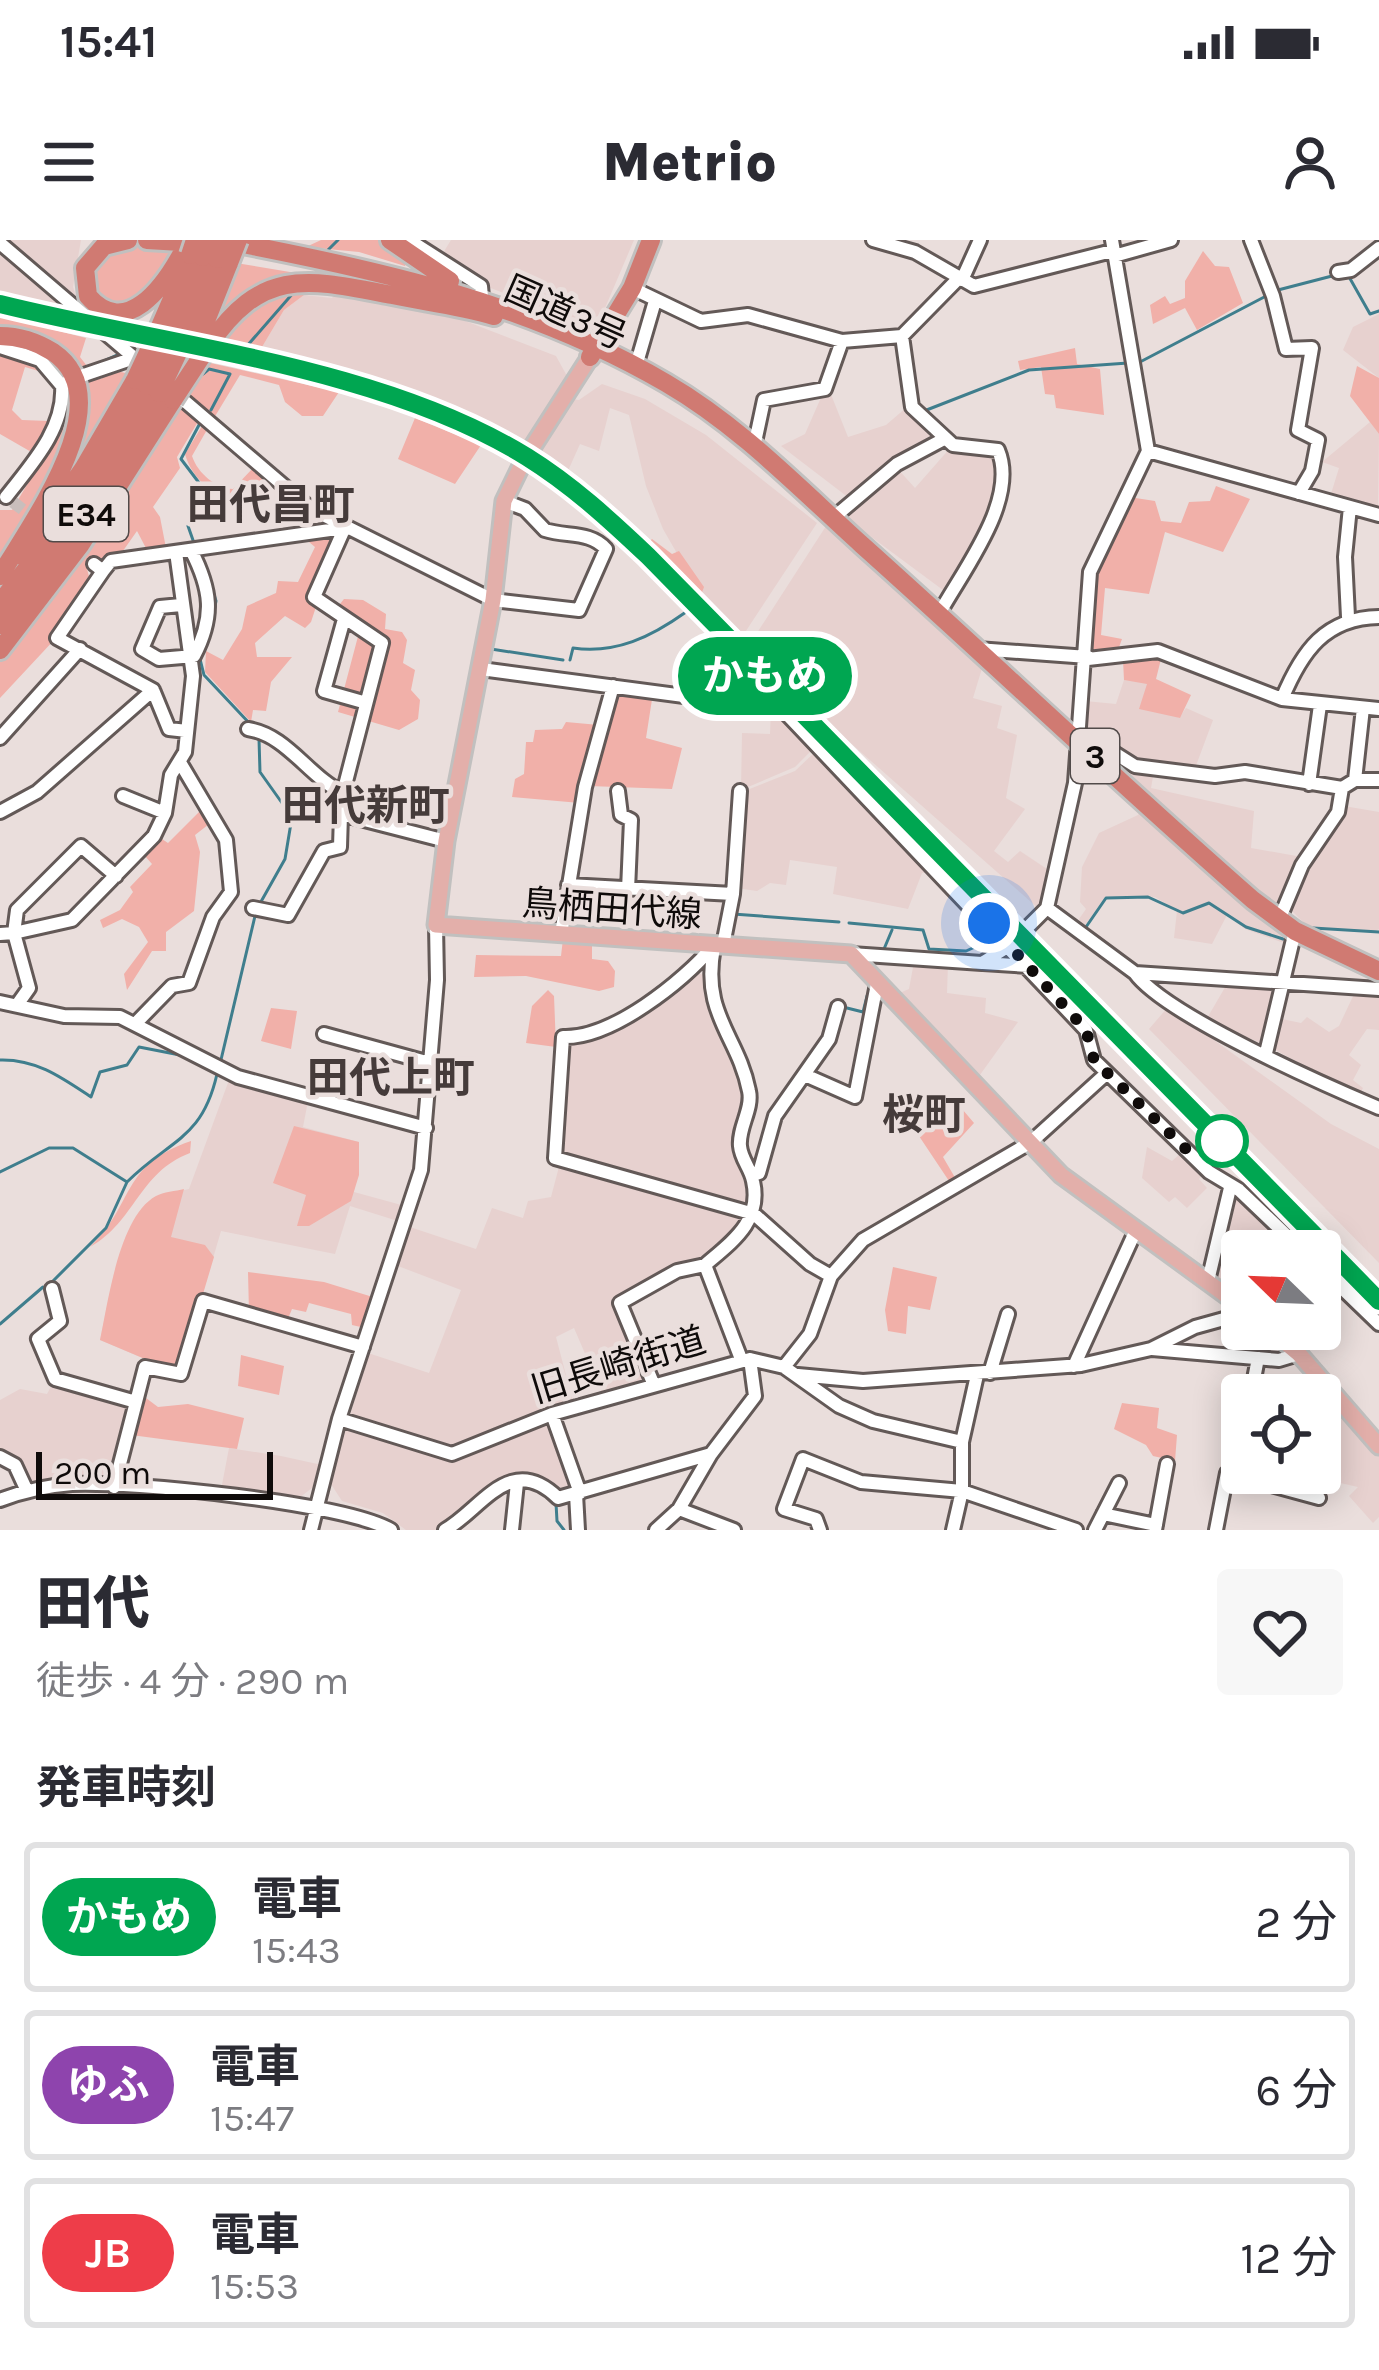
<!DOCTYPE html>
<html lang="ja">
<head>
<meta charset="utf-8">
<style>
	:root { --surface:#fff; --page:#f7f7f7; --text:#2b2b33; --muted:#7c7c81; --line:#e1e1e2 }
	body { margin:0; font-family:Karla,"Noto Sans JP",sans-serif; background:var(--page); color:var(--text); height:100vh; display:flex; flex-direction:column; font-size:45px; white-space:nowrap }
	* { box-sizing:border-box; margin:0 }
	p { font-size:39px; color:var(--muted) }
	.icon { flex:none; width:66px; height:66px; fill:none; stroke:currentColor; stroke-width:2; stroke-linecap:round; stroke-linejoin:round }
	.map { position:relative; height:1290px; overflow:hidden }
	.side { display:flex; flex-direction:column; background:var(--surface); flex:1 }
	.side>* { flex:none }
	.badge { padding:0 24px; border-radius:39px; font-size:42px; line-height:78px }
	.needle { width:78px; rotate:293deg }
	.buttons { position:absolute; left:1221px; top:990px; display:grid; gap:24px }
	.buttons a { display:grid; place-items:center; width:120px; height:120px; border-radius:12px; background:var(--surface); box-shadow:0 6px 30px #0003; font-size:60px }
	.scale { position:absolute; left:36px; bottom:30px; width:237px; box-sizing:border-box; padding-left:12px; border:6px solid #0f0b0a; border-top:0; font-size:33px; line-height:42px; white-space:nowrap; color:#0f0b0a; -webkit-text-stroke:9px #eadedc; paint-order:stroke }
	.you { position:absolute; width:60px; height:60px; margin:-30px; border:9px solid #fff; border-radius:50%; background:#1a73e8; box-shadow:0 0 0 18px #1a73e833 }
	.map>.badge { position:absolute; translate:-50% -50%; box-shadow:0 0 0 6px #fff }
	h2 { padding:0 36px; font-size:45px; line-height:108px }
	.round { display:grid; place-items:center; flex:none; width:126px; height:126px; border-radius:12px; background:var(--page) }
	.summary { display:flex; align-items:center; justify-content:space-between; height:204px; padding:0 36px }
	h1 { font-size:57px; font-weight:800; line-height:90px }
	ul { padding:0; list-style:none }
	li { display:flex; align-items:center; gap:36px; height:150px; margin:0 24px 18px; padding:0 12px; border:6px solid var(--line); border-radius:12px }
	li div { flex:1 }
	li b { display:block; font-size:45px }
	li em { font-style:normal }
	li .badge { min-width:132px; font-weight:700; text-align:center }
	.status { display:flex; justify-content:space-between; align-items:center; height:84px; padding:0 60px; background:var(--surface); direction:ltr }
	.status svg { height:33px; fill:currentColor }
	header { display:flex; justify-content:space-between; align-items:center; height:156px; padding:0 36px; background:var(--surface); font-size:54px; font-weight:800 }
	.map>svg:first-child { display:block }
	.built { fill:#e7d1cf }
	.green { fill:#f1b0a9 }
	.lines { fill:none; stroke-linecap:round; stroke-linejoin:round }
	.stream { stroke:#3f7e8d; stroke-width:3 }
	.minor-tunnel { stroke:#c9bebc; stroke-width:12; stroke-dasharray:12 6; stroke-linecap:butt }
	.minor-casing { stroke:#635957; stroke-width:18 }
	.major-casing { stroke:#c1c0bf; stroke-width:21 }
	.highway-casing { stroke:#c1c0bf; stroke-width:24 }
	.minor { stroke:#fff; stroke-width:12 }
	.major { stroke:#e3afaa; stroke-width:15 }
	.highway { stroke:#d07a72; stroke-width:18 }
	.rail-casing { stroke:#342e2d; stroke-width:8 }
	.rail { stroke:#eadedc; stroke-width:3; stroke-dasharray:9; stroke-linecap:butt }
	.highway-bridge-casing { stroke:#c1c0bf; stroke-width:24; stroke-linecap:butt }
	.highway-bridge { stroke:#d07a72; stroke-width:18 }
	.line-casing { stroke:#fff; stroke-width:27 }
	.line { stroke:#00a651; stroke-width:18 }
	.walk { stroke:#0f0b0a; stroke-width:12; stroke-dasharray:0 21.6 }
	.stop-dot { fill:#fff; stroke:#00a651; stroke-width:6 }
	.labels { text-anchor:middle; stroke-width:9; stroke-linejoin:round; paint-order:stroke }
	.shield { fill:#eadedc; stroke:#514a49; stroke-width:3 }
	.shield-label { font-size:33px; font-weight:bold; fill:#0f0b0a }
	.street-label { font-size:36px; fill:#0f0b0a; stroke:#eadedc }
	.quarter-label { font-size:42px; font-weight:bold; fill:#453b3a; stroke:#eadedc }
</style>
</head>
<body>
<div class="status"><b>15:41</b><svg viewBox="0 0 49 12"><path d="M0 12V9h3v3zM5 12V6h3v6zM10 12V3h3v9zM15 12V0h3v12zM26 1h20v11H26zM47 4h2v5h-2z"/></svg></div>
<header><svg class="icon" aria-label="menu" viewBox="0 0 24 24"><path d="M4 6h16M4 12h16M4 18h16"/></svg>Metrio<svg class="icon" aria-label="person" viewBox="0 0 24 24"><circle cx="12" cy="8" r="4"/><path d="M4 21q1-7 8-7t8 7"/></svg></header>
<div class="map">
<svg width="1379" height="1290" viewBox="0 0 1379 1290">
	<rect width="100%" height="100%" fill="#eadedc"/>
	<path class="built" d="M4 0H81L73 47 79 65Z
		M451 0H634L602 75 578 82 488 47 440 18Z
		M0 9 84 81 0 58Z
		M337 52 455 77 556 116 567 136 523 208 458 169 262 107 284 70 304 55 332 58Z
		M1379 74V138L1343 110 1353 87Z
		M602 144 645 159 706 195 817 283 740 400 701 355 663 289 646 246 629 175 610 168 599 211 580 204 567 233 540 211 571 159 579 160Z
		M830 152 848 197 886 185 907 167 940 197 849 258 781 206 805 194 823 153Z
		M1370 182 1379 194 1378 270 1330 257 1339 228 1322 222Z
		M951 207 996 214 1002 227 982 289 947 353 839 273 896 227 915 248Z
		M828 283 983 425 973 458 1002 466 997 488 1017 495 1006 558 1025 569 994 611 1008 622 1020 611 1053 633 1040 670 812 469 755 396Z
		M1124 440 1147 443 1179 478 1186 468 1213 480 1194 531 1120 515 1083 492 1085 461 1116 464Z
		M771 468 781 471 814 508 795 527 741 550 742 493 770 494Z
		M816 511 935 631 922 633 908 669 833 654 837 627 790 620 786 645 770 643 757 651 736 648 742 552 795 531Z
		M1121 524 1154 531 1151 548 1254 571 1251 608 1302 617 1283 663 1276 666 1174 582 1117 529Z
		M1344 566 1379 572V689L1374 692 1308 687 1289 668 1310 618Z
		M1143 567 1166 596 1285 697 1284 703 1245 689 1227 675 1212 704 1174 698 1177 671 1155 657H1105L1084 687 1079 679 1086 669 1080 662 1082 627 1099 593 1138 575Z
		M914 722 948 724 947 753 986 758 985 773 1018 782 977 839 895 755 909 749Z
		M692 731 706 736 713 779 746 855 742 871 751 968 562 914 559 906 564 804 615 791Z
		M1227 744 1274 747 1263 804 1206 780Z
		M1355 752 1379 754V790L1367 789 1349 815 1361 825 1353 840 1363 848 1359 856 1272 808 1282 779 1301 783 1307 777 1329 792 1339 786Z
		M1168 767 1331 884 1379 909V1023L1149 789Z
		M229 840 308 861 303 887 359 902 354 952 405 966 401 982 350 966 335 1014 221 991 180 1131 144 1124 145 1119 100 1100 114 1033 141 970 155 957 189 949Z
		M1147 907 1172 921 1182 912 1204 933 1199 939 1207 948 1187 968 1175 957 1169 962 1142 938Z
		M560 923 742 979 709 1019 618 1057 647 1138 602 1153 574 1088 556 1097 573 1162 458 1207 350 1176 368 1113 429 1133 461 1050 398 1026 410 987 476 1009 492 968 523 978 528 961 551 957Z
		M1233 953 1301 1011H1242V1061L1213 1040Z
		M1307 1131 1379 1213V1277L1373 1283 1349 1256 1358 1247 1331 1241 1320 1229V1155H1281Z
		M54 1141 133 1166 114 1240 70 1237 26 1242 0 1213V1160L20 1149 47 1154Z
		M551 1179 576 1252 559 1255 508 1241 481 1252 463 1276 437 1290H406L383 1273 342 1261 329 1241 346 1187 452 1221Z
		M229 1208 281 1216 322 1225 312 1248 299 1258 221 1250Z"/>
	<path class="green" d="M321 0H381L407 22 405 26 359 12 306 7Z
		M138 6 174 12 143 58 112 66 97 58 90 34 113 9Z
		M1203 11 1215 26 1229 27 1243 63 1197 90 1185 68 1153 84 1150 65 1165 56 1170 64 1185 58V41Z
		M236 23 302 34 208 101Z
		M293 47 338 55H304L284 70 262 107 349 134V140L217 107 259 61Z
		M0 76 86 98 80 117 87 126 79 132 0 92Z
		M1075 108 1077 124 1100 129 1104 175 1056 168 1054 155 1045 154 1041 127 1020 130 1018 121Z
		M0 112 33 119 52 135 25 127 12 170 22 180 49 181 33 213 0 194Z
		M206 122 339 152 323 176H302L285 162 279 145 240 135 214 178 186 155Z
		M1357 126 1379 138V194L1350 156Z
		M112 130 130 134 69 242 62 234 83 140 93 135 101 139Z
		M73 142 72 188 0 323V270H12L50 206Z
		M178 165 199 180 177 217 180 228 153 267 160 277 166 308 148 312 137 291 118 318 95 319 87 329 91 344 55 399 0 458V419Z
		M415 178 481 205 455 244 398 219Z
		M202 186 208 188 192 216C198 234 216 248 233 249L254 227 270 238 250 258 242 250 224 258C207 251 190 233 185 214Z
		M1216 246 1250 259 1223 312 1165 292 1149 354 1105 348 1101 395 1122 399 1118 410 1092 411 1095 332 1129 257 1155 261 1161 281 1181 283 1189 262 1210 261Z
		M340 294 311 382 305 388 285 376 255 403 257 417H292L271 442 266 471 253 470 251 482 205 432 206 411 223 420 242 389 247 366 276 353 278 341 298 342 315 307 303 297Z
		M652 299 672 314 679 311 704 347 701 355 740 400 647 304Z
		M344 359 363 360 386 374 385 389 402 392 407 400 403 423 415 430 411 450 420 460 418 479 399 490 338 472 361 385 336 369Z
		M1162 415 1156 439 1191 455 1180 478 1139 469 1147 444 1124 440 1123 420Z
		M616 449 653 453 646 498 682 508 672 549 589 546Z
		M566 482 599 485 580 563 512 557 515 539 524 534 526 502H533L535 490 562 489Z
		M204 567 213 581 195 595 200 612 194 671 166 692V711H152L127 750 124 734 148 702 139 687 122 679 103 688 100 680 120 670 133 652 130 647 152 624 144 615 159 597 168 603Z
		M563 699 592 702V719L608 721 615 731 614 747 599 751 526 736 474 737 476 715 561 716Z
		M548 750 554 756 556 807 526 803 532 766Z
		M271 768 297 771 291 809 261 801Z
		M957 863 974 883 943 917 957 941 951 944 919 896Z
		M294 886 359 902V935L351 961 309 986H297L306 955 273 943Z
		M191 901 190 913C138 933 136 981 90 1007 135 964 120 925 191 901Z
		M184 949 171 997 205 1005 214 1017 180 1131 144 1124 145 1119 100 1100C108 1063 119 976 156 956 163 952 176 951 184 949Z
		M893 1027 937 1037 930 1070 908 1066 906 1094 888 1091 885 1070Z
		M248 1032 324 1042 376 1058 365 1088 352 1085 351 1074 309 1063 306 1072 292 1069 287 1081 249 1072Z
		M241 1115 284 1126 279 1155 238 1146Z
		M142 1155 158 1167 188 1164 244 1178 237 1209 131 1195Z
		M1122 1163 1159 1168 1157 1188 1177 1195 1175 1221 1153 1216 1146 1205 1114 1189Z"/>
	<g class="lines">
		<path class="stream" d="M326 12 338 0
			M1348 35 1370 74 1379 71
			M1278 50 1332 36
			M240 114 294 52
			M1140 122 1268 55
			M90 127 117 115
			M203 134 209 129 230 134 211 170
			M924 171 1029 130 1128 123
			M194 303 188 286 206 252 181 219 199 185
			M204 323 216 361 211 388
			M491 409 563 420
			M200 419 204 435 252 486
			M570 420 573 408C616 414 651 397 686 372
			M258 667 285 619 292 577 260 532 259 499
			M733 674 839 682
			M849 683 923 690 929 709 966 711 991 700
			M1086 687 1106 658 1148 657 1183 673 1209 663 1246 687 1283 699
			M1313 688 1379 692
			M884 709 892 690
			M666 742 675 734
			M647 757 660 746
			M843 767 863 772 867 756
			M0 820C36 819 61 837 91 857L100 832 127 825 139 807 180 815
			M220 824 255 676
			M0 932 49 908H73L127 942C170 899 202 900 217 834
			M51 1043 106 988 127 942
			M0 1084 43 1047
			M556 1263 557 1281 564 1290"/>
		<path class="minor-tunnel" d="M13 262 40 283"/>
		<defs>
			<path id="minor" d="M409 0 481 46 482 57
				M873 0 915 12 974 46 1112 11
				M1251 0 1273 56 1286 109 1312 108 1298 190 1318 200 1312 231 1299 253
				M0 3 145 127
				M1114 16 1171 0
				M1338 32 1351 30 1379 8
				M962 40 980 0
				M632 48 701 81 748 75 842 101
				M902 96 912 167 953 205 998 210C1019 260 963 330 939 374
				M0 107 40 120 62 146
				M636 126 655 61
				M81 136 134 118
				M174 152 311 269 493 360 579 370 606 309C590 291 567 297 545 290L525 269 504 261
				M754 207 764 160 825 149 842 101 902 96 957 40
				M1148 211 1379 275
				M6 257C30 226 65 189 62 146L69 141
				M832 279 897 224 944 199
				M94 324 103 331 111 321 344 288
				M181 365 160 367 142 409 159 419 194 416C215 376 211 349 191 310
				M1348 377 1345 317 1350 267
				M344 379 324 451 363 462
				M977 409 1088 417
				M1088 419 1158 411 1282 459 1379 469
				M481 429 782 469 1086 790 1094 820 1209 932 1239 950 1303 1011
				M153 450 169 489 187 491
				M1282 459C1302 411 1325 378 1379 377
				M248 489C287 495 308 536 343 553L341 574 446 601
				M0 498 80 409
				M1079 503 1094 500 1135 526 1215 536 1245 532 1342 548 1355 540H1379
				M1355 540 1363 468
				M1309 544 1320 465
				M618 551 621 575 631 580 628 650
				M343 553 382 403 314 357 345 287
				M123 556 165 573
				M0 572 37 552 153 450 57 398 103 331
				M568 645 733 654
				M253 668 288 675 324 611 340 607 341 574
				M1047 668 1135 733 1379 749
				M1279 680 1302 625 1338 572 1342 548
				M0 694 14 693 17 670 81 606 116 636
				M561 694 585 547 613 446
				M714 705C683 742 611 799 563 797L555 918 754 974 810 1024 831 1036
				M723 705 733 654 740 551
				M714 707C701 775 738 795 749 851 753 869 738 888 740 906 741 919 751 929 753 941 762 981 733 1001 705 1025L741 1119
				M851 714 982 723 1009 706 1047 668 1075 543 1090 332 1148 211 1112 0
				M983 723 1028 726
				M1135 733C1165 775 1327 846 1379 868
				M0 762 64 776 120 777 238 837 426 888
				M17 765 29 748 14 693 72 680 154 596 165 573 171 535 185 512 193 436 176 312
				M136 783 172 746 189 743 213 677 231 652 226 600 181 524
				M324 794 430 823
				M1266 813 1295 691
				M805 835 855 857 877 744
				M753 935 759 933 775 876 829 799 838 767
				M1320 1027 1379 1084
				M1208 1041 1230 948
				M52 1049 60 1081 38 1099 55 1139 136 1162 114 1247
				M1152 1109 1279 1120 1299 1114
				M1074 1126 1136 990
				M784 1127 810 1094 831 1036 863 1000 1031 902 1107 833
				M990 1133 1008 1074
				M798 1135 863 1141 1081 1125 1151 1109 1195 1087 1242 1074
				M653 1143 620 1063 677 1031 705 1025
				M1251 1155 1258 1118
				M136 1162 145 1127 181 1134 203 1061 363 1107
				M552 1174 580 1253
				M339 1179 452 1214 552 1174 750 1119 784 1127 839 1166 873 1181 962 1202
				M0 1217 15 1225 27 1251
				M1239 1236 1242 1213
				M576 1254 578 1290
				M0 1260C23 1251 47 1246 72 1244 131 1241 344 1263 391 1290
				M679 1269 734 1290
				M1103 1274 1156 1285
				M311 1290 339 1179 421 930 437 740 436 685
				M445 1290C481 1270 510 1211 558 1258L711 1214
				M512 1290 517 1243
				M656 1290 679 1269 711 1214 755 1156 750 1119
				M820 1290 816 1279 784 1269 803 1219 861 1242 962 1251 1076 1290
				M953 1290 962 1251V1202L977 1135
				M1095 1290 1119 1243
				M1155 1290 1167 1224
				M1216 1290 1227 1233 1319 1258"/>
			<path id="major" d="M590 117 524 220 504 261 493 360 446 601 436 685 851 714 1061 935 1242 1067
				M1269 1089 1299 1114 1379 1206"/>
			<path id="highway" d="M128 0 104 6 85 28 88 56C126 100 164 46 182 13
				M147 0 181 2
				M170 0 205 7
				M390 0 450 41
				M227 1C380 30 529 63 666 143 740 186 799 248 862 305 993 422 1120 544 1253 660L1295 691 1379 731
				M158 91 187 24
				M171 95 203 17
				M0 96C19 96 37 102 53 112 124 160 30 284 0 336
				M185 98 217 19
				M198 101 229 23
				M209 105C263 26 308 39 392 55 426 62 460 66 494 76
				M590 117 632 48 651 0
				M22 316 83 229 135 140
				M0 363 69 274 147 146
				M0 385 82 279 159 153
				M0 410 81 304 173 160"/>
		</defs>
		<use href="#minor" class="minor-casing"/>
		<use href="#major" class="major-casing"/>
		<use href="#highway" class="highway-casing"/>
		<use href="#minor" class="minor"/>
		<use href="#major" class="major"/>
		<use href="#highway" class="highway"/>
		<defs>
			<path id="rail" d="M0 69C159 106 389 134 525 220 569 248 608 284 645 319L1379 1068"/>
		</defs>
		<use href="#rail" class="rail-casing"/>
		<use href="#rail" class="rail"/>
		<defs>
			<path id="highway-bridge" d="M190 15 195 0
				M203 17 209 0
				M217 19 223 0
				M229 23 238 0
				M135 140 158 91
				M147 146 171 95
				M159 153 185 98
				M173 160 209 105"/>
		</defs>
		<use href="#highway-bridge" class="highway-bridge-casing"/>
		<use href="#highway-bridge" class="highway-bridge"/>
	</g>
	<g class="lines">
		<defs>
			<path id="line" d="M0 64C168 106 380 126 527 217 572 245 610 280 648 316L1379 1061"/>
		</defs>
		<use href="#line" class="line-casing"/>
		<use href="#line" class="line"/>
		<path class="walk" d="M989 683 1086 790 1094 820 1186 909 1222 901"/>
	</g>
	<circle class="stop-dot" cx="1222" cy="901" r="24"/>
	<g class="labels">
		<g class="shield">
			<rect x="44" y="247" width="84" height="54" rx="9"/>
			<rect x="1071" y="489" width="48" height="54" rx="9"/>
		</g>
		<g class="shield-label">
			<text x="86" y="286">E34</text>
			<text x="1095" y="528">3</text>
		</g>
		<g class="street-label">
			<text transform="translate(566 72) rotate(24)" y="13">国道3号</text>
			<text transform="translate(612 668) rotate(4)" y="13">鳥栖田代線</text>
			<text transform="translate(618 1124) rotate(-17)" y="13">旧長崎街道</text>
		</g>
		<g class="quarter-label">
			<text x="271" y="279">田代昌町</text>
			<text x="366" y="580">田代新町</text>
			<text x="391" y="852">田代上町</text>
			<text x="924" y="889">桜町</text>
		</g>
	</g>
</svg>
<div class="buttons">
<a><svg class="needle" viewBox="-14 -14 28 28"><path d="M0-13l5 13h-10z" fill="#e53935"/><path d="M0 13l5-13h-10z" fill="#7c7c81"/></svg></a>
<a><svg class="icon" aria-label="locate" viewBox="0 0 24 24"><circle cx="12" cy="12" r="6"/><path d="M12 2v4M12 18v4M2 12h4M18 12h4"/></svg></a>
</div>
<div class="scale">200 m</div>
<div class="you" style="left:989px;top:683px"></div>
<b class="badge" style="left:765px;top:436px;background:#00a651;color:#fff">かもめ</b>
</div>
<section class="side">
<div class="summary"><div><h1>田代</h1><p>徒歩 · 4 分 · 290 m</p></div><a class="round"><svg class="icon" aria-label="heart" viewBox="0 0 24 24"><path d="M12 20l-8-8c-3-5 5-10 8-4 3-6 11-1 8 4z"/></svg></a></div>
<h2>発車時刻</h2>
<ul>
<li><span class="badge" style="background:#00a651;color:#fff">かもめ</span><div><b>電車</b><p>15:43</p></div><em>2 分</em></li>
<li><span class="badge" style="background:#8e44ad;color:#fff">ゆふ</span><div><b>電車</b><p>15:47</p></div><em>6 分</em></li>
<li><span class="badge" style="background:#ee3d49;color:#fff">JB</span><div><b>電車</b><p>15:53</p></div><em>12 分</em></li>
</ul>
</section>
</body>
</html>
